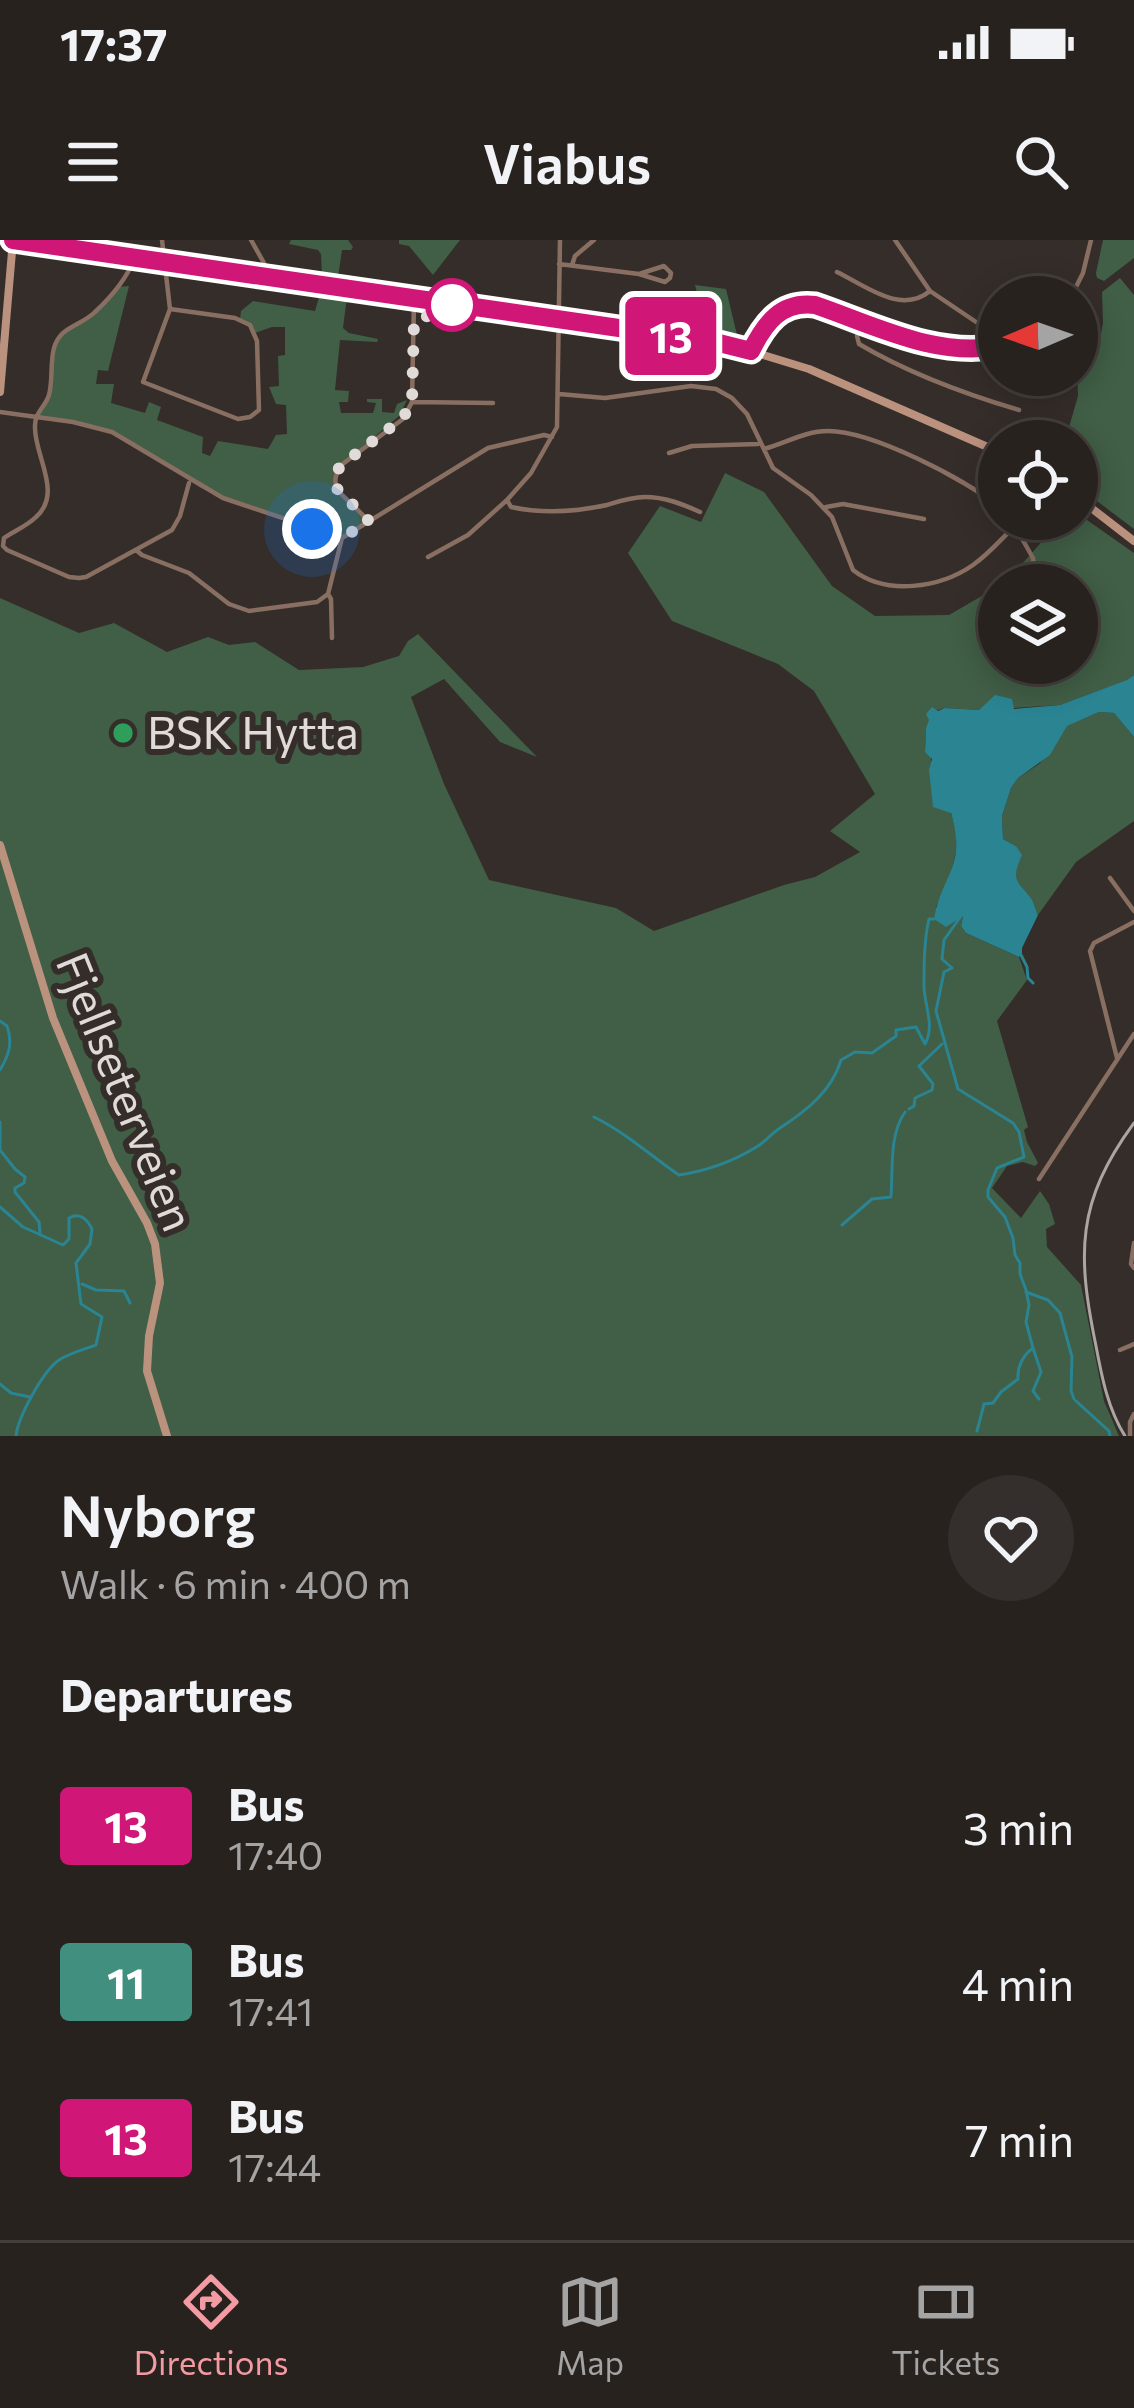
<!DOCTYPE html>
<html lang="en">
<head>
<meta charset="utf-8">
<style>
	:root { --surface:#28221f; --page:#342f2c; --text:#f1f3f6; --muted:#a5a4a4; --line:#443f3d; --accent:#f49aa3 }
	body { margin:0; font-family:Commissioner,sans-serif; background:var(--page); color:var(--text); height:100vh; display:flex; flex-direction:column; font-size:45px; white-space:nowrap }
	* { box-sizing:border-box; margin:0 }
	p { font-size:39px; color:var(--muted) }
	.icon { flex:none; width:66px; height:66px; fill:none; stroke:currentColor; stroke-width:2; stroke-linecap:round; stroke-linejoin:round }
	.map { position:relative; height:1196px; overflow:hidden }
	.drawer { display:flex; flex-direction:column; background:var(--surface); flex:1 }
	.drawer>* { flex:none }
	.badge { padding:0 24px; border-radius:9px; font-size:42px; line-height:78px }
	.needle { width:78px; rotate:268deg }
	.fabs { position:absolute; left:978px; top:36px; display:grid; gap:24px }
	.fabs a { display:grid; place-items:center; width:120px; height:120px; border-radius:50%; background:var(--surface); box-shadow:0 6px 30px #0003,0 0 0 3px var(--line); font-size:60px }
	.you { position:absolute; width:60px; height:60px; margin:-30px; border:9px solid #fff; border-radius:50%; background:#1a73e8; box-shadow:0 0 0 18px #1a73e833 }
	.map>.badge { position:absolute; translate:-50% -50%; box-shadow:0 0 0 6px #fff }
	h2 { padding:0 60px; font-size:45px; line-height:108px }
	.round { display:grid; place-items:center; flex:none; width:126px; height:126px; border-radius:63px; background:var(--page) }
	.overview { display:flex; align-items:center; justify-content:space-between; height:204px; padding:0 60px }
	h1 { font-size:57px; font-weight:600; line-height:90px }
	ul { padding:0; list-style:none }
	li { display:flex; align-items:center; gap:36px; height:156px; padding:0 60px }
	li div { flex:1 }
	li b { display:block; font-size:45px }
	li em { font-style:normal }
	li .badge { min-width:132px; font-weight:700; text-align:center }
	.status { display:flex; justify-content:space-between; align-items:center; height:84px; padding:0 60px; background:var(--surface); direction:ltr }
	.status svg { height:33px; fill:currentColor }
	header { display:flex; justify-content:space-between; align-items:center; height:156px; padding:0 60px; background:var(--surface); font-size:54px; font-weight:600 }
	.dock { display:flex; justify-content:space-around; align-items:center; height:168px; border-top:3px solid var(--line); background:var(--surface); font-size:33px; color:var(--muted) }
	.dock a { display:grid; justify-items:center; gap:6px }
	.dock .selected { color:var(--accent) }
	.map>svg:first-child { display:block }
	.green { fill:#415e46 }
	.water { fill:#2a8492 }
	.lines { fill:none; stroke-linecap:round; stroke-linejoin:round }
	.stream { stroke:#2a8492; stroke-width:3 }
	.street { stroke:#896f62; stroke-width:4.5 }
	.secondary { stroke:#bb927e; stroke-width:8 }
	.tram { stroke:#aca6a2; stroke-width:3 }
	.line-casing { stroke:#fff; stroke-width:27 }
	.line { stroke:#d01778; stroke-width:18 }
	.walk { stroke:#e0dbd8; stroke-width:12; stroke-dasharray:0 21.6 }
	.stop-dot { fill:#fff; stroke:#d01778; stroke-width:6 }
	.leisure-dot { fill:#2e9e5b; stroke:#352d29; stroke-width:4.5 }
	.labels { text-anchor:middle; stroke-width:12; stroke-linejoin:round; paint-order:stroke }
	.poi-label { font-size:45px; fill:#e0dbd8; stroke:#352d29; text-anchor:start }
	.street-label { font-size:45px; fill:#e0dbd8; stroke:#352d29 }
</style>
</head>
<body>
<div class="status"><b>17:37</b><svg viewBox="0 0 49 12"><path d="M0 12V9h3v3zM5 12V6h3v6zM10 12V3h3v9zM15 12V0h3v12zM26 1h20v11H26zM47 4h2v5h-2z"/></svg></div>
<header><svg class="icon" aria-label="menu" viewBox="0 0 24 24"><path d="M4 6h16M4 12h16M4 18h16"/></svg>Viabus<svg class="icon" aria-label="search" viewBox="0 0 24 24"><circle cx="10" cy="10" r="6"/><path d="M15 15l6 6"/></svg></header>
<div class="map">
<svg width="1134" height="1196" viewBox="0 0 1134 1196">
	<rect width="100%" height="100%" fill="#352d29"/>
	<path class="green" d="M291 0H348L353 7 351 10H342L338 37 322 35 321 14 318 10 289 4Z
		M399 0H460L433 35 409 6 399 4Z
		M1103 0H1134V18L1104 41 1097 38 1096 33Z
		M171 31 350 57 346 64 343 88 349 93 378 99 377 102 340 100 335 150 349 151 348 162H339L341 173H373L376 163 367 162V159H382V172L394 173 397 164 407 160 399 176 340 226 335 245 369 281 342 298 223 258 201 248 116 194 96 187 35 177 48 158 56 105 62 92 97 71 116 47 129 46 108 131 98 130 96 144H114L111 163 145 173 149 162 161 167 157 180 203 197 202 213 210 216 218 201 268 209 276 195 287 194 286 165 276 164 269 147 279 146 278 116 285 115V87H272L255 93 240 79 241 71 253 61 315 71 319 57 169 36Z
		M1120 38 1134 55V289L1077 246V201H1065L1078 156 1077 113 1099 104 1103 83 1102 52Z
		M695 45 726 49 738 99 707 93Z
		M725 233 764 252 832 346 875 376 949 375 999 346V423H1077V345H1001L1007 341 1046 297 1055 279H1077V273L1134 313V435L1128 440 1060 465 980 470 945 468 935 471 926 488 925 511 931 515C930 538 938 547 948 567 966 606 952 631 936 667L963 676 961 686 966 693 1019 717 1027 740 997 781 1028 887 1024 890 1027 902 1038 923 1035 926 1023 922 1007 926 992 948 1021 978 1040 951 1049 964 1055 984 1046 989 1047 1007 1081 1045 1104 1161 1119 1196H0V358L79 393 114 383 167 412 208 397 229 405 255 402 299 430 363 427 399 416 408 401 418 394 537 517 500 502 444 439 411 457 444 544 489 640 616 668 654 691 784 645 815 637 860 612 830 591 875 554 814 451 778 424 672 381 628 313 660 266 701 282Z
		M1099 472 1114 473 1134 497V581L1076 622 1038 675 1028 655 1020 650 1016 640V606L1003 599 1002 576 1011 548 1018 538 1039 524 1054 508 1066 486Z"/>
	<path class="water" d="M1134 435V497L1114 473 1099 472 1067 486 1050 515 1018 538 1011 548 1002 576 1003 599 1016 606 1022 615C1011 640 1016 640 1030 657 1034 662 1035 669 1038 675L1022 708V714L1019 717 966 693 961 686 963 676 946 687 934 679C942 633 967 628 951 573L933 567 929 530 932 519 925 512 926 488 929 480 926 474 932 467 938 471 945 468 979 470 995 455 1012 459 1014 469 1060 465 1127 440Z"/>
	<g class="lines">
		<path class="stream" d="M961 676 944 700 942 719 952 728 944 732 936 771 958 849 1013 883 1019 892 1024 917 997 928 988 950V957L1005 977 1013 998 1015 1015 1020 1023V1034L1026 1050 1029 1065 1026 1082 1033 1108C1023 1115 1017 1127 1018 1139L1001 1152 993 1163 984 1164 977 1191
			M1021 715 1027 727 1028 738 1033 743
			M0 781 7 786C13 803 9 815 0 830
			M909 869 914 866 915 858 932 850 933 844 919 826 942 804
			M594 877C626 893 650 915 679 935 706 931 734 921 758 906 766 901 772 893 780 888 806 871 832 851 841 820L855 812 872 813 896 796V790L916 787 925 804C935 786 925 768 924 747 924 725 924 700 929 679H934
			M0 882V909
			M0 910 15 929 25 937 24 943 15 948V952L39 982 40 992
			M0 967 23 987 63 1005 69 999V978C80 972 87 979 92 989L90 1004 76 1023 81 1064 102 1077 96 1105C85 1109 70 1113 59 1120 43 1131 18 1177 16 1196
			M842 985 872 959 891 957C893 929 889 895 905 872
			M82 1044 96 1050 124 1051 130 1063
			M1026 1052 1048 1060 1060 1073 1072 1117 1071 1151 1074 1159
			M1033 1108 1041 1132 1033 1151 1039 1159
			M0 1144 11 1153 30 1157
			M1076 1161 1109 1191 1110 1196"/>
		<path class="street" d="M162 0 170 69 143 142 238 179 250 177 259 170 257 101 250 85 235 78 170 69
			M251 0 264 23 262 37
			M895 0 930 51 988 90 994 107
			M134 19C127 38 110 58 95 72 81 86 60 86 54 108 50 123 53 140 49 155 45 168 34 172 35 188 35 217 63 253 36 277 27 286 14 291 4 298L3 306 7 310 69 337 79 338 86 337 172 290 180 276 189 243
			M559 24 639 34 665 42 670 38 671 33 664 26 639 34
			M572 25 575 16 594 0
			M837 32C866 46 901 75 930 51
			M1071 57 1083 33 1091 0
			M862 81 857 96 859 104C908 133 965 154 1019 170
			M752 110C765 82 782 62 815 65 874 85 936 118 999 106
			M760 113 766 89
			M559 154 605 158 691 146 716 149 732 158 747 174 773 228 811 255 832 277 853 330C886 356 940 348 973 325 989 314 1002 298 1016 285
			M412 162 493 163
			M0 172 73 182 112 192 223 258 342 298 488 208 544 195 552 197
			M764 209C786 203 805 191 828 191 872 191 965 239 999 267
			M669 213 692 206 758 204
			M507 260 511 267C543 274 575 272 607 265 620 261 631 257 645 257 665 257 682 264 700 272
			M826 267 843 264 924 279
			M1011 279 1033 318 1036 344
			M369 281 338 251C333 242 336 234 340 226L403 179 412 162 414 60
			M136 310 142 315 189 333 229 364 249 371 317 362 328 354 342 298
			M428 317 468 295 507 260 531 233 557 187 560 0
			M328 354 331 359 332 398
			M1110 638 1134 671
			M1117 818 1090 711 1094 703 1134 682
			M1039 939 1134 794
			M1134 1003 1131 1024 1134 1028
			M1120 1110 1134 1104
			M1130 1196V1182L1134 1174"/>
		<path class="secondary" d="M0 1 737 107 809 129 999 212
			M0 152 13 0
			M1077 257 1134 301
			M0 605 53 778 112 921 147 983 155 1004 160 1043 149 1096 147 1131 167 1196"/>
		<path class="tram" d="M1125 1196C1108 1169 1102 1138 1096 1106 1077 1014 1076 962 1134 883"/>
	</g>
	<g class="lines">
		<defs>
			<path id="line" d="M13 0 715 102 751 111C765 83 781 61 815 65 874 85 936 118 999 106"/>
		</defs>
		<use href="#line" class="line-casing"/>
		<use href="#line" class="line"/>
		<path class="walk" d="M312 289 342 298 369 281 338 250C333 242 336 234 340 226L403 178 412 162 414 82 452 65"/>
	</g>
	<circle class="stop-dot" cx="452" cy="65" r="24"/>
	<circle class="leisure-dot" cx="123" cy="493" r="12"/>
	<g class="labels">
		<g class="poi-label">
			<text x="147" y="509">BSK Hytta</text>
		</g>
		<g class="street-label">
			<text transform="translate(125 852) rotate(68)" y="16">Fjellseterveien</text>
		</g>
	</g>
</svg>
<div class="fabs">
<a><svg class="needle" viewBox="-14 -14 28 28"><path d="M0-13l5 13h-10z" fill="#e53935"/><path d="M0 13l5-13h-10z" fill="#a5a4a4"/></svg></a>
<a><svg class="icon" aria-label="locate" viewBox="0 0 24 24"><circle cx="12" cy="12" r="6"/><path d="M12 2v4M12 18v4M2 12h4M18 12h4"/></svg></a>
<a><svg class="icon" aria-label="layers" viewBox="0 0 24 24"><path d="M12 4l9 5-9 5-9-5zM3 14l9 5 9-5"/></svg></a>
</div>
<div class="you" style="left:312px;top:289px"></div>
<b class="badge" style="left:671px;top:96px;background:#d01778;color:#fff">13</b>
</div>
<section class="drawer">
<div class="overview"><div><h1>Nyborg</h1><p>Walk · 6 min · 400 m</p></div><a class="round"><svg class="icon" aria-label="heart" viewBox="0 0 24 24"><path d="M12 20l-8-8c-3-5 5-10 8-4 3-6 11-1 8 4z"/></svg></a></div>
<h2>Departures</h2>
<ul>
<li><span class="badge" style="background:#d01778;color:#fff">13</span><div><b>Bus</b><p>17:40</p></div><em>3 min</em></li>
<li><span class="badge" style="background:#41907f;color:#fff">11</span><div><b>Bus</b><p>17:41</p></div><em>4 min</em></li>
<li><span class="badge" style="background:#d01778;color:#fff">13</span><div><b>Bus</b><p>17:44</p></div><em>7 min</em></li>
</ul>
</section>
<nav class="dock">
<a class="selected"><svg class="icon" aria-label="directions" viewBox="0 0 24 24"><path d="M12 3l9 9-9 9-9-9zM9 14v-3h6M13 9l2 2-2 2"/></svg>Directions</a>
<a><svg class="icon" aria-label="map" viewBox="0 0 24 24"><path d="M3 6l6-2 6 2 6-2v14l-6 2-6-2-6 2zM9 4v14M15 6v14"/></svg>Map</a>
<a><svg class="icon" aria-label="tickets" viewBox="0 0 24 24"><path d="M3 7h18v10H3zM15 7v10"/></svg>Tickets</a>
</nav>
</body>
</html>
